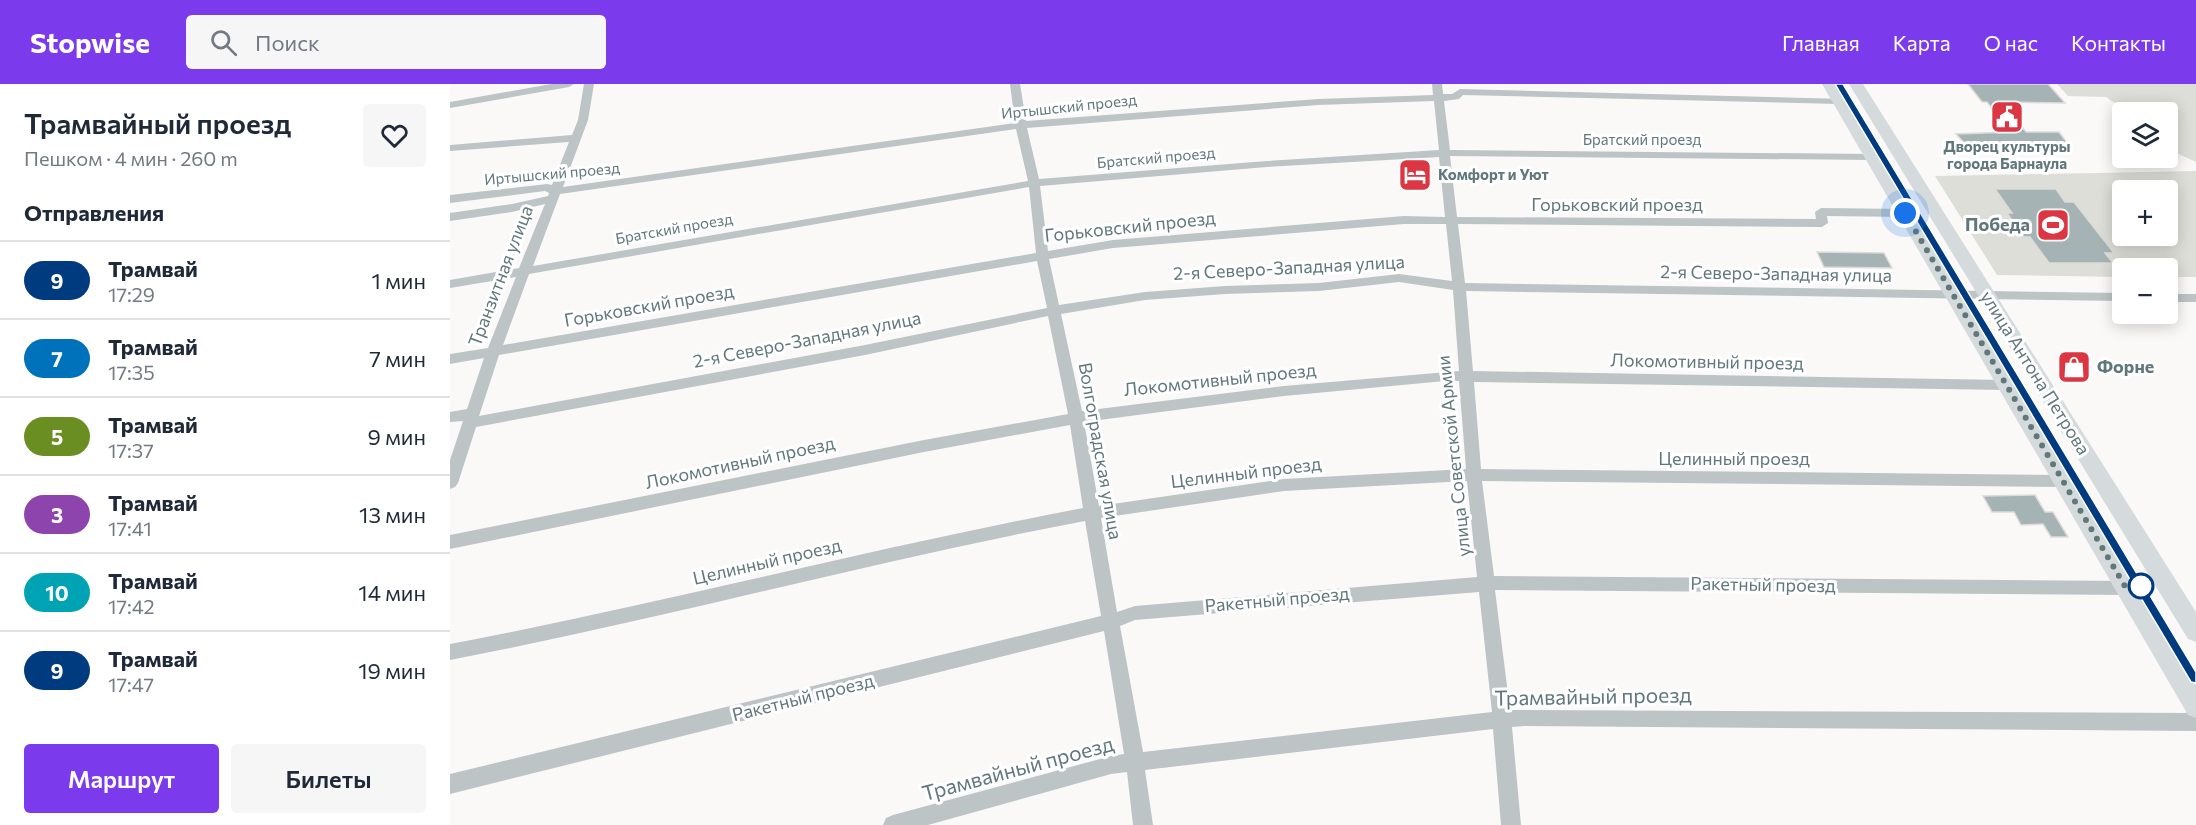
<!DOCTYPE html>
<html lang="ru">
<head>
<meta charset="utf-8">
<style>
	:root { --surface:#fff; --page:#f6f6f7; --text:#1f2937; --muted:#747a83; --line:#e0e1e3; --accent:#7c3aed }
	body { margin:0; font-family:Commissioner,sans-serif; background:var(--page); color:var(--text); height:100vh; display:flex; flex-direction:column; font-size:22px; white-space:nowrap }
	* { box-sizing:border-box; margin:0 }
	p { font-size:20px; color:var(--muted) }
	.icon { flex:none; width:33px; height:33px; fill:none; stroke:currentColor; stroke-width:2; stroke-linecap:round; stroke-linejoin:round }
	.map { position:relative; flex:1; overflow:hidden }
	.panel { display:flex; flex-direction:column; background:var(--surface); width:450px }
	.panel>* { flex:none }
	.badge { padding:0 12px; border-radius:20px; font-size:21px; line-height:39px }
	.tools { position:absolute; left:1662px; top:18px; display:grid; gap:12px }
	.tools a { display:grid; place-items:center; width:66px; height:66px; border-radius:6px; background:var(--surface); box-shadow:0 3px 15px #0003; font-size:30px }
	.you { position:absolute; width:30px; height:30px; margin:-15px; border:4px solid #fff; border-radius:50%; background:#1a73e8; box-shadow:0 0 0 9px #1a73e833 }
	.map>.badge { position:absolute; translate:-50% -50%; box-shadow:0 0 0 3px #fff }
	h2 { padding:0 24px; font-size:22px; line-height:54px }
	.round { display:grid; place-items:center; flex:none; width:63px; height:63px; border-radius:6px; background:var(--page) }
	.headline { display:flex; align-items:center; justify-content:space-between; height:102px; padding:0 24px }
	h1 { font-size:28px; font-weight:600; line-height:45px }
	.button { display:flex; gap:12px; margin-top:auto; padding:12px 24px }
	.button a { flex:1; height:69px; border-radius:6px; background:var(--accent); color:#fff; font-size:24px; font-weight:600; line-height:69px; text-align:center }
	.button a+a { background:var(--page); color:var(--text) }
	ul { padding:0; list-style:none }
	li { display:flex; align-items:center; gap:18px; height:78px; padding:0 24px; border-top:2px solid var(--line) }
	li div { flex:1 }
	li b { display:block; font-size:22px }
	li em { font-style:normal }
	li .badge { min-width:66px; font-weight:700; text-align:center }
	header { display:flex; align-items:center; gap:36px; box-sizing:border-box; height:84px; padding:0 30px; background:var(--accent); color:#fff }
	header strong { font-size:28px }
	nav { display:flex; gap:33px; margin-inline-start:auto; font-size:21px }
	.search { width:420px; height:54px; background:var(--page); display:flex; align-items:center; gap:15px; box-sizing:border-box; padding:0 21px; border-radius:6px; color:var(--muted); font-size:22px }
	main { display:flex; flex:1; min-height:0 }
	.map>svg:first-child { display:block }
	.green { fill:#dcded7; fill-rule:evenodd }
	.building { fill:#a6b3b5; stroke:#dcdbda; stroke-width:1.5 }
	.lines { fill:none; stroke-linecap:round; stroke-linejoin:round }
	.minor { fill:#bcc4c6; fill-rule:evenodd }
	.major { fill:#d5dbdd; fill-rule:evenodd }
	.tram { stroke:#9faaac; stroke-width:1.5 }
	.line { fill:#003b80; stroke:#fff; stroke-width:1.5 }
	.walk { stroke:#61787b; stroke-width:6; stroke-dasharray:0 10.8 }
	.stop-dot { fill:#fff; stroke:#003b80; stroke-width:3 }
	.labels { text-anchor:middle; stroke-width:6; stroke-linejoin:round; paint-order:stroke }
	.far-street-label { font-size:15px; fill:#61787b; stroke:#fff }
	.far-poi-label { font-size:15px; font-weight:bold; fill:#61787b; stroke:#fff }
	.street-label { font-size:18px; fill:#61787b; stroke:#fff }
	.poi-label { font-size:18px; font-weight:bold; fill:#61787b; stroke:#fff; text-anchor:end }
	.near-street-label { font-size:21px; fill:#61787b; stroke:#fff }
</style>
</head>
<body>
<header>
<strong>Stopwise</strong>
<div class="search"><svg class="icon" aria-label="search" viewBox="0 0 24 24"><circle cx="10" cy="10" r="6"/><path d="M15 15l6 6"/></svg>Поиск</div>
<nav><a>Главная</a><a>Карта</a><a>О нас</a><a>Контакты</a></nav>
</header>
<main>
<section class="panel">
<div class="headline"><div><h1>Трамвайный проезд</h1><p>Пешком · 4 мин · 260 m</p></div><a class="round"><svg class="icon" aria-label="heart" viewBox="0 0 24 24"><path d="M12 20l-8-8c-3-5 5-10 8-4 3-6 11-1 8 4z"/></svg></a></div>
<h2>Отправления</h2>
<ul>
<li><span class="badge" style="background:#003b80;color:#fff">9</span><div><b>Трамвай</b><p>17:29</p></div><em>1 мин</em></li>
<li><span class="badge" style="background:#0072bc;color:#fff">7</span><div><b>Трамвай</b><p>17:35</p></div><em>7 мин</em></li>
<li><span class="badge" style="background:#6b8e23;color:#fff">5</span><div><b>Трамвай</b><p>17:37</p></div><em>9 мин</em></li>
<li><span class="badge" style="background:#8e44ad;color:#fff">3</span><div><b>Трамвай</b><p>17:41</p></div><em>13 мин</em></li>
<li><span class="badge" style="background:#00a3b4;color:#fff">10</span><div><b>Трамвай</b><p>17:42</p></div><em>14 мин</em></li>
<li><span class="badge" style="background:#003b80;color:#fff">9</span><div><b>Трамвай</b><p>17:47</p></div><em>19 мин</em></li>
</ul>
<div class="button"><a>Маршрут</a><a>Билеты</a></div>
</section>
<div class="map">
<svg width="1746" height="741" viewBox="0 0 1746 741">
	<rect width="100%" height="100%" fill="#faf9f8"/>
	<path class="green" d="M1607 0H1746V78L1718 65V28H1678L1656 13 1618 12Z
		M1746 87V193H1718V184H1672V193L1547 191 1485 92ZM1672 106H1718V152H1672Z"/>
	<path class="building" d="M1518 0H1598L1615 19 1552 18 1576 48H1609L1618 60 1517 62 1506 50 1561 48 1537 18H1532Z
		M1545 105H1606L1615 118H1624L1664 169H1655L1663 179H1599L1580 153H1574L1557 129H1562Z
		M1367 168 1434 169 1442 184 1374 183Z
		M1585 411 1595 428H1603L1618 453H1601L1593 440 1571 441 1564 428H1542L1533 412Z"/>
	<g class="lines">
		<path class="minor" d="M101 0H124L119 3 0 24V18Z
			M134 0H144L138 36 113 103 565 39 560 0H570L576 37 868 15 983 11 982 0H992L993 10H1002L1010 5 1393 15V19L1389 20 1013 11 1009 15 994 17 1000 66 1422 70 1428 73 1422 76 1000 72 1007 133 1366 135 1365 128 1371 124 1455 125 1461 129 1455 133 1377 132 1378 139 1372 143 1008 140 1015 199 1672 209V217L1016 207 1023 287 1556 296 1563 301 1556 306 1024 298 1031 385 1613 391 1618 393 1621 397 1618 401 1613 403 1032 397 1044 492 1676 497 1682 499 1684 504 1682 509 1676 511 1045 506 1060 626 1746 629V647L1074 642 1062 643 1071 741H1051L1043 645 695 686 703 741H683L677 688 661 690 478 741H433L436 734 443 731 661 672 674 670 654 547 0 710V690L651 532 635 437C422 477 213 535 0 576V560C212 520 421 464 633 424L620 341 474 368 0 465V451L474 356 618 330 598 232 415 271 26 343 8 399 5 403 0 405V376L13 337 0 338V328L17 325 34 274 0 280V270L38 264 66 193 0 204V196L69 184 95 120 62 128 0 137V129L62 120 98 112 99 109 95 107 0 119V111L97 100 102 101 119 58 0 67V61L122 51 128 36ZM984 17 989 66 817 77 589 95 577 44 868 21ZM566 45 578 97 83 182 110 110ZM989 73 995 133 954 132 663 156 598 167 590 102 817 83ZM579 103 586 169 53 261 79 190ZM954 140H996L1002 197 949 190 869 199 775 202 695 208 609 221 599 175 663 164ZM587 177 597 224 415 261 29 332 49 271ZM949 198 1003 206 1009 287 834 302 632 327 611 230 695 216 775 210 869 207ZM995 297H1009L1016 385 834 395 649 422 634 338 834 312ZM1017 397 1027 493 685 522 667 528 651 434 834 407ZM1029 508 1042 628 693 668 670 542 685 536Z
			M1718 210H1746V218H1718Z"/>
		<path class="major" d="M1372 0H1386L1746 601V634L1738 631Z
			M1399 0H1413L1746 528V558L1738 555Z"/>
		<path class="tram" d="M1390 0 1746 593"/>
	</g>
	<path class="line" d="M1385 0H1393L1746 588V599L1741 598Z"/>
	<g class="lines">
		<path class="walk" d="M1455 129 1676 504 1691 502"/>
	</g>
	<defs>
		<symbol id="civic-square" viewBox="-11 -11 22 22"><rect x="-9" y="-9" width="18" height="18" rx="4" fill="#db3642" stroke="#fff"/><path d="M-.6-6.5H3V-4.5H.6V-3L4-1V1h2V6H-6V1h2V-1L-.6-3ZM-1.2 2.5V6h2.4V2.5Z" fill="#fff"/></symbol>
		<symbol id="hotel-square" viewBox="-11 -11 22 22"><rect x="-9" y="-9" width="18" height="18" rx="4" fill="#db3642" stroke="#fff"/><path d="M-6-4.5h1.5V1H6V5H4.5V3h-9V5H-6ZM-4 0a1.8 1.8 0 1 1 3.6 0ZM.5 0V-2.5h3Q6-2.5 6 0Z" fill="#fff"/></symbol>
		<symbol id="stadium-square" viewBox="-11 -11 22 22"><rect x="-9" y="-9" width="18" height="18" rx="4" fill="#db3642" stroke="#fff"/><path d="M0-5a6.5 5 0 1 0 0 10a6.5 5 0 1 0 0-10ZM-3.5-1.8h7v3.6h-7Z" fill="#fff"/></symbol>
		<symbol id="shop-square" viewBox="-11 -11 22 22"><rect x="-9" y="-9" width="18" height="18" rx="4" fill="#db3642" stroke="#fff"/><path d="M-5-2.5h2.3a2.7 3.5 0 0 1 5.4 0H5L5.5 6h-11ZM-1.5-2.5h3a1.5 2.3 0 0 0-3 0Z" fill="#fff"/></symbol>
	</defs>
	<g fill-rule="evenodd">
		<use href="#civic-square" x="1538" y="14" width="38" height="38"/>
		<use href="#hotel-square" x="946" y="72" width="38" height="38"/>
		<use href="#stadium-square" x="1584" y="122" width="38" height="38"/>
		<use href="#shop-square" x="1605" y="264" width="38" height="38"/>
	</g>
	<circle class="stop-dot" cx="1691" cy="502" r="12"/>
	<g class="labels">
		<g class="far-street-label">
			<text transform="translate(619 23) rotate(-6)" y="5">Иртышский проезд</text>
			<text x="1192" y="61">Братский проезд</text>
			<text transform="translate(706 74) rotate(-5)" y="5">Братский проезд</text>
			<text transform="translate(102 90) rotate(-5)" y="5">Иртышский проезд</text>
			<text transform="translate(224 145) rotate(-10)" y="5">Братский проезд</text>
		</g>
		<g class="far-poi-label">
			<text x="1557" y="68">Дворец культуры<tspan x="1557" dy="17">города Барнаула</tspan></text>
			<text x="988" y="96" text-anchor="start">Комфорт и Уют</text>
		</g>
		<g class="street-label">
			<text x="1167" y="127">Горьковский проезд</text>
			<text transform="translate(680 143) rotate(-6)" y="6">Горьковский проезд</text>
			<text transform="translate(839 184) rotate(-3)" y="6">2-я Северо-Западная улица</text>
			<text transform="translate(1326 190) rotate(1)" y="6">2-я Северо-Западная улица</text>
			<text transform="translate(51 192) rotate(-69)" y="6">Транзитная улица</text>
			<text transform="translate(199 222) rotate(-10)" y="6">Горьковский проезд</text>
			<text transform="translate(357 256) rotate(-11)" y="6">2-я Северо-Западная улица</text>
			<text transform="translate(1257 278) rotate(1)" y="6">Локомотивный проезд</text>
			<text transform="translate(1585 289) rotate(58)" y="6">улица Антона Петрова</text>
			<text transform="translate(770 296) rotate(-6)" y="6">Локомотивный проезд</text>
			<text transform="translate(650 367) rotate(80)" y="6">Волгоградская улица</text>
			<text transform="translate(1004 372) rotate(-96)" y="6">улица Советской Армии</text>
			<text x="1284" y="381">Целинный проезд</text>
			<text transform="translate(290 379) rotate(-12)" y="6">Локомотивный проезд</text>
			<text transform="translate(796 389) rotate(-7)" y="6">Целинный проезд</text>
			<text transform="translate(317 478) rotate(-13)" y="6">Целинный проезд</text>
			<text transform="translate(1313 501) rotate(1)" y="6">Ракетный проезд</text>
			<text transform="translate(827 516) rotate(-5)" y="6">Ракетный проезд</text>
			<text transform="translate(353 614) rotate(-14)" y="6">Ракетный проезд</text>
		</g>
		<g class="poi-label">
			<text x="1580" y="147">Победа</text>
			<text x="1647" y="289" text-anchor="start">Форне</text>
		</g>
		<g class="near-street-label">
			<text transform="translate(1143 613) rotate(-1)" y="7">Трамвайный проезд</text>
			<text transform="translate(568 685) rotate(-15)" y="7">Трамвайный проезд</text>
		</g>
	</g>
</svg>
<div class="tools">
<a><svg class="icon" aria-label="layers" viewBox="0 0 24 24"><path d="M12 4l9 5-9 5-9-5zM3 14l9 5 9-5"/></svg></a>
<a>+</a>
<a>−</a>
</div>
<div class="you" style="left:1455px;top:129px"></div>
</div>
</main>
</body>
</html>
